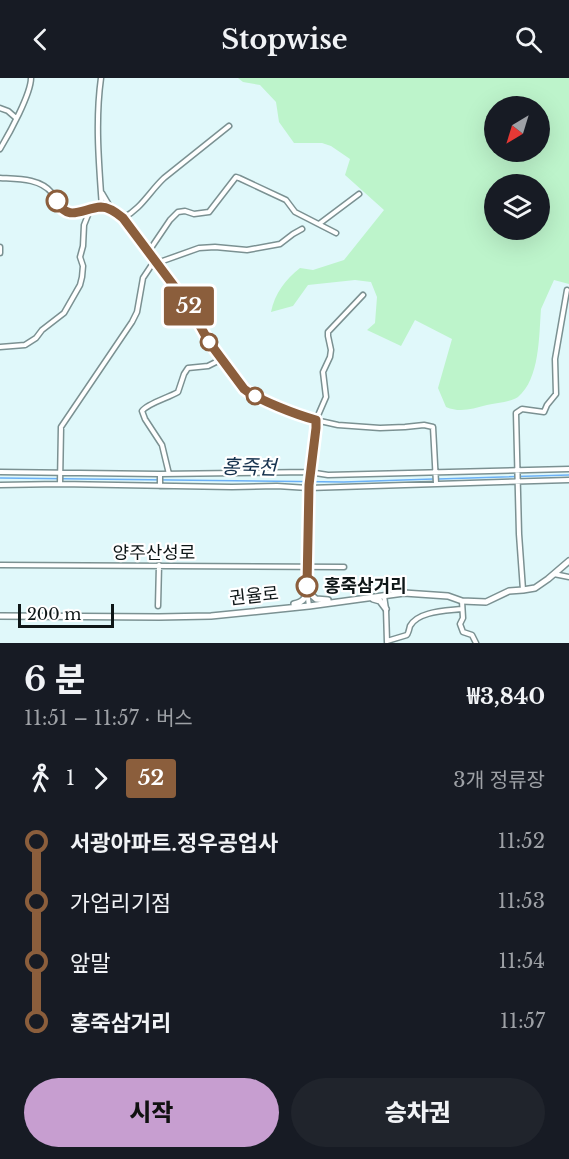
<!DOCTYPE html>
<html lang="ko">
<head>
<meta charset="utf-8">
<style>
	:root { --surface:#171b24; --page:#20242c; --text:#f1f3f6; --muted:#9ea1a6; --accent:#c79ed0 }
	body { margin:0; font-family:"Libre Baskerville","Noto Sans KR",serif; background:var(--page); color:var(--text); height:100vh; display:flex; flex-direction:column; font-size:22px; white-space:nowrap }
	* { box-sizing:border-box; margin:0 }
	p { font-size:20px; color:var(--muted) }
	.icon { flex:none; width:33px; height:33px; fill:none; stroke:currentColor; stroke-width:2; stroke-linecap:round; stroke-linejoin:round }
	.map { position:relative; height:565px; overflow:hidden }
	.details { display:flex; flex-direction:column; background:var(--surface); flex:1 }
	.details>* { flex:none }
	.badge { padding:0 12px; border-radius:4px; font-size:21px; line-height:39px }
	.needle { width:39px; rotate:218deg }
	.buttons { position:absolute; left:484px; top:18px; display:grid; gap:12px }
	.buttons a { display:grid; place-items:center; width:66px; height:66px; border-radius:50%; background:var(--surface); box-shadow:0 6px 24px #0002; font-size:30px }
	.scale { position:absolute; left:18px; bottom:15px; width:96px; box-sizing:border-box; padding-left:6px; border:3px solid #0e1617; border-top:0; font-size:16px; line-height:21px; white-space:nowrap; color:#0e1617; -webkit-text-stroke:4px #fff; paint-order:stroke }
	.map>.badge { position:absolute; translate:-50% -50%; box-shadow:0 0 0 3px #fff }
	.legs { display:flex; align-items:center; gap:9px; height:66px; padding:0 24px; font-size:20px }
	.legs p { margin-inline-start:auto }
	.summary { display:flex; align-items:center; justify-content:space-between; height:102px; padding:0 24px }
	h1 { font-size:33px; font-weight:800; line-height:45px }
	.primary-button { display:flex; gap:12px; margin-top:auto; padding:12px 24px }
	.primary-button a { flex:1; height:69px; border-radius:36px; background:var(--accent); color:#111; font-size:24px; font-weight:800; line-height:69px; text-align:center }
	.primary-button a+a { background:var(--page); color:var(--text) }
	ul { padding:0 24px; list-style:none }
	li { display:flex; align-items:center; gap:21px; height:60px; font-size:22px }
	li i { display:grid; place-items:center; width:9px; height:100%; margin:0 8px; background:currentColor }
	li i::after { content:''; width:15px; height:15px; margin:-8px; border:4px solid; border-radius:50%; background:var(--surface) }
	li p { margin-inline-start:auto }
	li:first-child i { background:linear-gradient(#0000 50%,currentColor 0) }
	li:last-child i { background:linear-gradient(currentColor 50%,#0000 0) }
	header { display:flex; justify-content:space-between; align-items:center; height:78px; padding:0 24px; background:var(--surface); font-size:27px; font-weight:800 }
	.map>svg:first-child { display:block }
	.green { fill:#bdf4cb; fill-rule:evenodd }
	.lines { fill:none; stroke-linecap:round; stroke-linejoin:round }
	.stream { stroke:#6bb0f6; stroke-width:1.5 }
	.minor-casing { stroke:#7b9192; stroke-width:7 }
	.major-casing { stroke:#7b9192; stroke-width:8 }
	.minor { stroke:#fff; stroke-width:4 }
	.major { stroke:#fff; stroke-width:5 }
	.line-1-casing { stroke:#fff; stroke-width:14 }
	.line-1 { stroke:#8b5e3c; stroke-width:9 }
	.stop-1-dot { fill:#fff; stroke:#8b5e3c; stroke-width:3 }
	.labels { text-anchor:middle; stroke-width:4.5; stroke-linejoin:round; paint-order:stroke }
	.street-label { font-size:18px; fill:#0e1617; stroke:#fff }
	.stop-label { font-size:18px; font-weight:bold; fill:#0e1617; stroke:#fff; text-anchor:start }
	.water-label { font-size:20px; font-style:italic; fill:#16324e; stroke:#fff }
</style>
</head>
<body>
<header><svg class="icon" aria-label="back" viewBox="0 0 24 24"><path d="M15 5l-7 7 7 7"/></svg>Stopwise<svg class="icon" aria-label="search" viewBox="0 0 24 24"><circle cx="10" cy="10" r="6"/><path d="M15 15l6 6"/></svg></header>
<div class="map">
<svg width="569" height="565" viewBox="0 0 569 565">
	<rect width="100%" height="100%" fill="#e0f8fa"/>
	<path class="green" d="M238 0H569V206L554 202 541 231C539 257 540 301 518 319 511 324 496 325 487 327 472 331 460 335 446 329L438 310 452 261 415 242 401 268 367 252 375 245 377 219 371 204 355 202 308 207 293 228 271 234C275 215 285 202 300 190L313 192 344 182 384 132 345 97 350 81 331 68 322 65H294L279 44 276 24 260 7 243 4ZM495 28H540V74H495ZM495 106H540V152H495Z"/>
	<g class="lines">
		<path class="stream" d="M0 400 344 404 433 401
			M438 401 569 397"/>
		<defs>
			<path id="minor" d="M101 0C95 43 99 87 102 129
				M0 30 8 33 16 40
				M0 71C9 56 31 16 31 0
				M0 100C17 101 40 100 52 115 57 121 58 131 66 134 70 136 76 135 80 134 101 131 104 126 123 140L189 228 203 254 244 311 249 315 311 341 338 347 380 350 405 349 424 347 433 349 436 405
				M102 115 112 132
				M123 140C141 131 150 113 164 100L229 48
				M319 146 359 116
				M0 169V175
				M149 173 170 142 178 134 185 133 194 136 209 134 236 99 239 100 286 122 295 134 336 155
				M157 185 199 170 215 169 247 172 280 166 293 156 302 151
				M0 269 25 267 36 260 42 252 64 235 80 207 82 199 83 188 80 179 83 168 84 147 90 132
				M0 394 160 396 309 394 328 397 569 391
				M169 396 162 367 145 341 142 333C148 325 168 320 178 314L184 296 188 290 208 288 222 281
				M60 406 61 349 132 244 137 234 143 200 155 182
				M0 407 60 406 232 409 277 408 308 410 569 402
				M160 408V396
				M0 487 344 489
				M554 496 569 499
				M523 512 519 456 516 335 522 331 544 334 547 327 556 316 555 281 567 212
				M384 518 386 531 387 564
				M462 523 463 540 460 546 463 554 472 557 476 565
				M158 528 159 487
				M309 528 307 513 309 394 316 350V342L326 319 323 294 330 279 331 272 328 258V254L363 217
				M387 563 407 557C408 557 410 548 410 548 418 533 446 533 462 531"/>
			<path id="major" d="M373 521 380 523 386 531
				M294 526C303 524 305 521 307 513L316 521 328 522
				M0 538 159 539 211 538 309 528 404 515 448 518 462 523 486 524 509 513 523 512 535 510 548 501 569 483"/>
		</defs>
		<use href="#minor" class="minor-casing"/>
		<use href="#major" class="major-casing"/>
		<use href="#minor" class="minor"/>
		<use href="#major" class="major"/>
	</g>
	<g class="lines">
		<defs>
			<path id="line-1" d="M57 123C68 145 83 130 101 129 109 129 117 135 123 140L189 228 209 264 244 311C258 322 297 337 316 342V350L309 407 307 508"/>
		</defs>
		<use href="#line-1" class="line-1-casing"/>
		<use href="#line-1" class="line-1"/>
	</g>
	<g class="stop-1-dot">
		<circle cx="57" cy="123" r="10"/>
		<circle cx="209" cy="264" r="8"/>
		<circle cx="255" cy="318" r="8"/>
		<circle cx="307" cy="508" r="10"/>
	</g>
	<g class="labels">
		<g class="street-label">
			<text x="154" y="481">양주산성로</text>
			<text transform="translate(254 518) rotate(-6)" y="6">권율로</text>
		</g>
		<g class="stop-label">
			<text x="324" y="514">홍죽삼거리</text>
		</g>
		<g class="water-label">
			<text transform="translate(249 389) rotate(1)" y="7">홍죽천</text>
		</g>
	</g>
</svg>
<div class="buttons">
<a><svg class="needle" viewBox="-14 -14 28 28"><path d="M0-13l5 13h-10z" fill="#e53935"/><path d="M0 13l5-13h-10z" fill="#9ea1a6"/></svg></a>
<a><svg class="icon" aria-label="layers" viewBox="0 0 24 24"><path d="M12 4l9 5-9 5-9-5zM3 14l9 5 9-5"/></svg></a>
</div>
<div class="scale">200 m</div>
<b class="badge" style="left:189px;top:228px;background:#8b5e3c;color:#fff">52</b>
</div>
<section class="details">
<div class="summary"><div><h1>6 분</h1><p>11:51 – 11:57 · 버스</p></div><b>₩3,840</b></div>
<div class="legs"><svg class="icon" aria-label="walk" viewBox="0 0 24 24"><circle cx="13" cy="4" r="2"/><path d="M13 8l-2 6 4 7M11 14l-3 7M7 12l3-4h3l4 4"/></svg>1<svg class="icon" aria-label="forward" viewBox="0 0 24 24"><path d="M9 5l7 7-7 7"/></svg><b class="badge" style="background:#8b5e3c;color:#fff">52</b><p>3개 정류장</p></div>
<ul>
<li><i style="color:#8b5e3c"></i><b>서광아파트.정우공업사</b><p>11:52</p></li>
<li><i style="color:#8b5e3c"></i><span>가업리기점</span><p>11:53</p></li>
<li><i style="color:#8b5e3c"></i><span>앞말</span><p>11:54</p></li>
<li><i style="color:#8b5e3c"></i><b>홍죽삼거리</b><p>11:57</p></li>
</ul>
<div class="primary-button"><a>시작</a><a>승차권</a></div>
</section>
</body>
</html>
